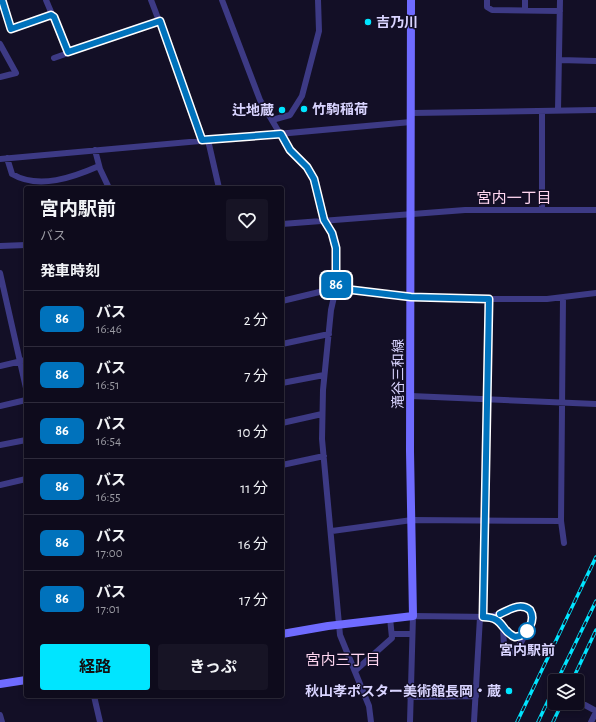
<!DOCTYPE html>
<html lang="ja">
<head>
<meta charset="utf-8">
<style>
	:root { --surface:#0e0b1c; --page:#171425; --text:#f1f3f6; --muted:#9b9ba3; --line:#2e2b3b; --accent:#00e5ff }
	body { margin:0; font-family:"Alegreya Sans","Noto Sans JP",sans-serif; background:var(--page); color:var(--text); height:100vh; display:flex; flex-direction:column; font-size:15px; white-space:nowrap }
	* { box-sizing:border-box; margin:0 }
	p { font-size:13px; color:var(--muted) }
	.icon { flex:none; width:22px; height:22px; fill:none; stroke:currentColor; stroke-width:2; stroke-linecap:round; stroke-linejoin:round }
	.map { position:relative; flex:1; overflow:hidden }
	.side { position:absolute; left:24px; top:186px; width:260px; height:512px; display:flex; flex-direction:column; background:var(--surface); border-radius:4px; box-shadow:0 2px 6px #0003,0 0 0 1px var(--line) }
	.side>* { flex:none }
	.badge { padding:0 8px; border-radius:6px; font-size:14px; line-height:26px }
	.tools { position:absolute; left:548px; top:674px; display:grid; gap:8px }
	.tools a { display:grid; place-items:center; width:36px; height:36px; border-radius:4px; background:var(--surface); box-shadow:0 2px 6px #0003,0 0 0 1px var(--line); font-size:20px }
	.map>.badge { position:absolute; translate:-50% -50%; box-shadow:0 0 0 2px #fff }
	h2 { padding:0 16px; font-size:15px; line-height:36px }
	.round { display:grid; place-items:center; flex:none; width:42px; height:42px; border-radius:4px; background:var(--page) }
	.head { display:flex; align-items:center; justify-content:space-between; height:68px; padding:0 16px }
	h1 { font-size:19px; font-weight:700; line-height:30px }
	.primary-button { display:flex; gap:8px; margin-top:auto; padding:8px 16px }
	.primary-button a { flex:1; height:46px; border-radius:4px; background:var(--accent); color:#111; font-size:16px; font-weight:700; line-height:46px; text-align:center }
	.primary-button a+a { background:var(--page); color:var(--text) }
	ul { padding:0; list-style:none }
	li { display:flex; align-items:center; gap:12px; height:56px; padding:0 16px; border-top:1px solid var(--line) }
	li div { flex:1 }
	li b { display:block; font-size:15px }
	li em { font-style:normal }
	li .badge { min-width:44px; font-weight:700; text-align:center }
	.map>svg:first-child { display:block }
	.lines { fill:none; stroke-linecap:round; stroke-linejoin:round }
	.minor { stroke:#3d3a85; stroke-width:6 }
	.secondary { stroke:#6f6bff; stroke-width:8 }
	.rail-casing { stroke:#00e5ff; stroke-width:3.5 }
	.rail { stroke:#130f26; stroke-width:2; stroke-dasharray:6; stroke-linecap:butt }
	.line-casing { stroke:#fff; stroke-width:9 }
	.line { stroke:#0072bc; stroke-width:6 }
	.poi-dot { fill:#00e5ff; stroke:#130f26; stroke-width:1.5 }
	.stop-dot { fill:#fff; stroke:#0072bc; stroke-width:2 }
	.labels { text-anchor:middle; stroke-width:3; stroke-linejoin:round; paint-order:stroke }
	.poi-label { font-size:14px; font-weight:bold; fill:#d9d4ff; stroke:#130f26; text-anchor:start }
	.street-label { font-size:14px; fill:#d9d4ff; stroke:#130f26 }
	.stop-label { font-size:14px; font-weight:bold; fill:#d9d4ff; stroke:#130f26 }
	.neighbourhood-label { font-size:15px; fill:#ffd6f0; stroke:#130f26 }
</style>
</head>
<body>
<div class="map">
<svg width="596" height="722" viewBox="0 0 596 722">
	<rect width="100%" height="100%" fill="#130f26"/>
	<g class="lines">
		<path class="minor" d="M2 0 11 29 51 15
			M46 0 68 52
			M151 0 185 89 202 140
			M222 0 260 100 286 144 311 172 314 179 324 220 332 233 336 248V288L331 310 323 390 322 439 340 635 369 706 371 722
			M487 0V7L492 10 560 11
			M525 0V10
			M0 44 16 73 0 77
			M54 58 160 21
			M560 60 596 61
			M558 110 560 0
			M412 113 596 110
			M272 120 290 115 302 96 319 31 318 0
			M208 140 219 188
			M95 150 100 169 109 188
			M7 158 12 174C39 190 74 177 99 166
			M0 159 411 122
			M542 210V111
			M282 224 465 210H596
			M0 246 26 245
			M0 273 26 388
			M563 297 561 521 564 543
			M282 301 336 288 411 297 489 299H547L596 293
			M282 344 329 334
			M0 366 26 360
			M282 383 324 375
			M411 396 596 404
			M0 406 26 400
			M282 423 322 414
			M0 445 26 440
			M282 465 324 456
			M0 485 26 479
			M332 531 412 520 561 521
			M483 617 489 299
			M503 627 504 646 510 652 517 650 526 633
			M392 634H412
			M356 670 392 638 390 618
			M94 696 100 722
			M410 697 476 696
			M585 705 596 711
			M0 715 2 722
			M410 722 413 616 490 617 523 606 530 610C536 620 528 636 515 637L507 631 500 621 490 617
			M474 722 480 617
			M591 722 596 712"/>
		<path class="secondary" d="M282 634 328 626 413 616 410 451 411 0
			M0 684 26 680"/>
		<defs>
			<path id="rail" d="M557 681 596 601
				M572 681 596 630
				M517 722 596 557
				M538 722 555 686
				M553 722 562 703"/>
		</defs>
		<use href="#rail" class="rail-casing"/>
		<use href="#rail" class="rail"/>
	</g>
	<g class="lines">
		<defs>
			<path id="line" d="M2 0 11 29 51 15 54 17 68 52 160 21 202 140 281 134 290 150 307 167 314 179 324 220 332 233 336 248V288L411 297 489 299 483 617C505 617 500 631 515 637 528 636 536 620 530 610 520 602 509 610 500 614"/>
		</defs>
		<use href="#line" class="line-casing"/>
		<use href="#line" class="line"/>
	</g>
	<g class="poi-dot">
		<circle cx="368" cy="22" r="4"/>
		<circle cx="304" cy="109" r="4"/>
		<circle cx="282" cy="110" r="4"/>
		<circle cx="509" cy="691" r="4"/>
	</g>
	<circle class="stop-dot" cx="527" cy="631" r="8"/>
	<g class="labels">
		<g class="poi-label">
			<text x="376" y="27">吉乃川</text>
			<text x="312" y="114">竹駒稲荷</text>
			<text x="274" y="115" text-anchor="end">辻地蔵</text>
			<text x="501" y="696" text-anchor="end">秋山孝ポスター美術館長岡・蔵</text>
		</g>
		<g class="street-label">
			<text transform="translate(398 374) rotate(-90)" y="5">滝谷三和線</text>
		</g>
		<g class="stop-label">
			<text x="527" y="655">宮内駅前</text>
		</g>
		<g class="neighbourhood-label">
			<text x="514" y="203">宮内一丁目</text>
			<text x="343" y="665">宮内三丁目</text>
		</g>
	</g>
</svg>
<div class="tools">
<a><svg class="icon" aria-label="layers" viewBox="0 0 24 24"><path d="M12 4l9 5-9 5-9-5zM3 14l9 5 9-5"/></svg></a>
</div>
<b class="badge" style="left:336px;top:285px;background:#0072bc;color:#fff">86</b>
<section class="side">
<div class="head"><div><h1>宮内駅前</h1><p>バス</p></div><a class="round"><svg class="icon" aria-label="heart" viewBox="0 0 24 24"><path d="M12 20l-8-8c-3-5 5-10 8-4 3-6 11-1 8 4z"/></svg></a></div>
<h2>発車時刻</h2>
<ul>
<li><span class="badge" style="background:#0072bc;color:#fff">86</span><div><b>バス</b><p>16:46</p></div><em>2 分</em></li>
<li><span class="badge" style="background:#0072bc;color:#fff">86</span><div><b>バス</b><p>16:51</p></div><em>7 分</em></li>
<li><span class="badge" style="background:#0072bc;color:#fff">86</span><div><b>バス</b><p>16:54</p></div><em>10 分</em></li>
<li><span class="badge" style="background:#0072bc;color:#fff">86</span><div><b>バス</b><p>16:55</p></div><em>11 分</em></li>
<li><span class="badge" style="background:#0072bc;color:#fff">86</span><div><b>バス</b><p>17:00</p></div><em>16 分</em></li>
<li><span class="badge" style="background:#0072bc;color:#fff">86</span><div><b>バス</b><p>17:01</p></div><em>17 分</em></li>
</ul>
<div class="primary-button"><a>経路</a><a>きっぷ</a></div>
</section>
</div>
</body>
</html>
